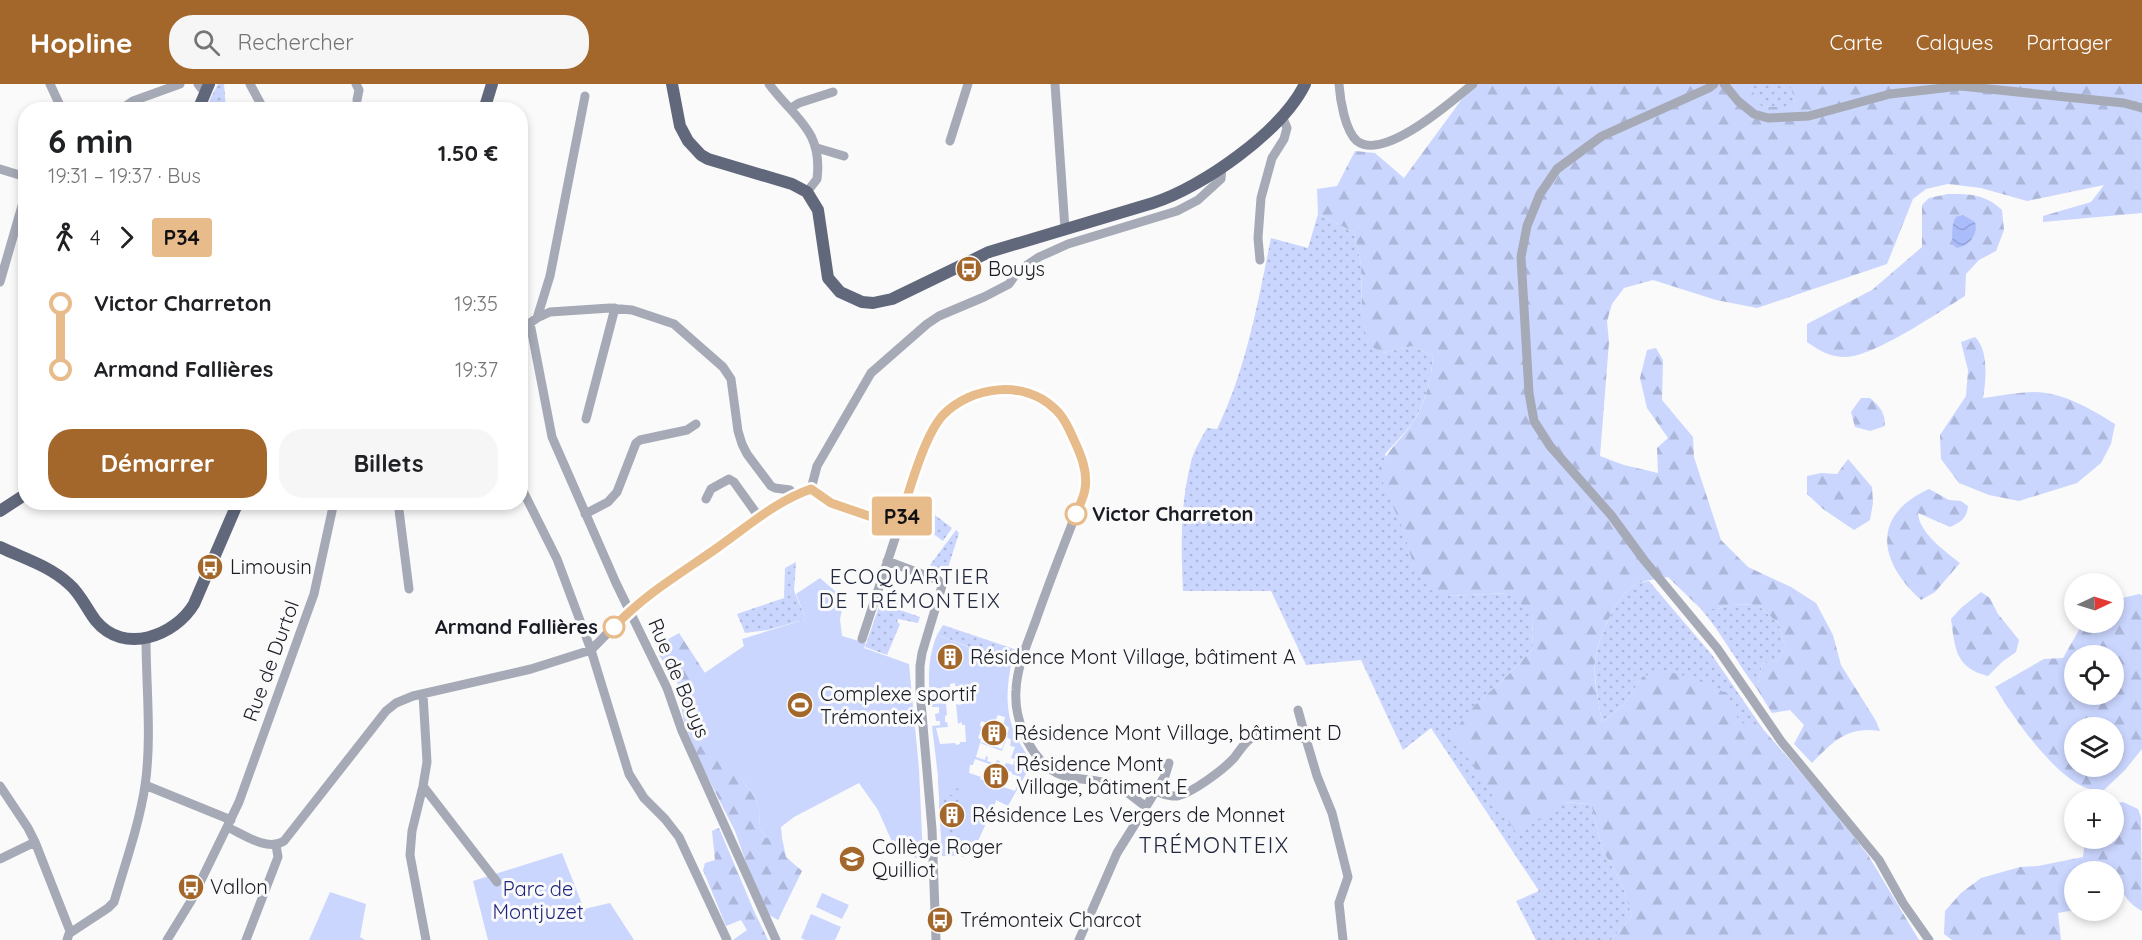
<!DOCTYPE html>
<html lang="fr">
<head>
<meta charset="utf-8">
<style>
	:root { --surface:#fff; --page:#f6f6f6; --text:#202124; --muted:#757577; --accent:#a4672b }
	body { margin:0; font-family:Quicksand,sans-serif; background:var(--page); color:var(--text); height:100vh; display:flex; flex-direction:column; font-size:22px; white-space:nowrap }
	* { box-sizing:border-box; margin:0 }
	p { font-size:20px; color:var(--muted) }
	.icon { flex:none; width:33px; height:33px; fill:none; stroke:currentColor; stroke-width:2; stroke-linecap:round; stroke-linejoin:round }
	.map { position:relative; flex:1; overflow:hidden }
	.side { position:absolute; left:18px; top:18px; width:510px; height:408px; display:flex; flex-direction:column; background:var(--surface); border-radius:24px; box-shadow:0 3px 9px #0003 }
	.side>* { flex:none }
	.badge { padding:0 12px; border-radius:4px; font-size:21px; line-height:39px }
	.needle { width:39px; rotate:86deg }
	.controls { position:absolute; left:2064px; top:489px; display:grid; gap:12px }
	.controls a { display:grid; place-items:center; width:60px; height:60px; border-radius:50%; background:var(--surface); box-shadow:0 3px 9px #0003; font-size:30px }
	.map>.badge { position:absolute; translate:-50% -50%; box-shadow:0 0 0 3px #fff }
	.legs { display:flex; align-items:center; gap:9px; height:66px; padding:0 30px; font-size:20px }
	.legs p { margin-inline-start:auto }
	.headline { display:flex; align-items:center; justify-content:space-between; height:102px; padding:0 30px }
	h1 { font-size:33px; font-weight:700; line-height:45px }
	.button { display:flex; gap:12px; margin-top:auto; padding:12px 30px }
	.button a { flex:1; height:69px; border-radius:24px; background:var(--accent); color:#fff; font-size:24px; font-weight:700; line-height:69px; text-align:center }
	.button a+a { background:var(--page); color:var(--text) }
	ul { padding:0 30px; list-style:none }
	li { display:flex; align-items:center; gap:21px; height:66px; font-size:22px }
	li i { display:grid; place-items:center; width:9px; height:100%; margin:0 8px; background:currentColor }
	li i::after { content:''; width:15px; height:15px; margin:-8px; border:4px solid; border-radius:50%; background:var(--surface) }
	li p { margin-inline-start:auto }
	li:first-child i { background:linear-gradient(#0000 50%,currentColor 0) }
	li:last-child i { background:linear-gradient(currentColor 50%,#0000 0) }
	header { display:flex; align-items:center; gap:36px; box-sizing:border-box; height:84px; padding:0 30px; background:var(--accent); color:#fff }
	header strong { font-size:28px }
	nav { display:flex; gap:33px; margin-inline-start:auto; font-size:21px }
	.search { width:420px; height:54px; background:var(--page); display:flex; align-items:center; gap:15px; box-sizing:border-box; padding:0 21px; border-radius:24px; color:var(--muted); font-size:22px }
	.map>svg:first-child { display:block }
	.grass { fill:url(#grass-dots) }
	.forest { fill:url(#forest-firs); fill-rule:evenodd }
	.park { fill:#cad6fe; fill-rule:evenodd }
	.water { fill:url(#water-waves) }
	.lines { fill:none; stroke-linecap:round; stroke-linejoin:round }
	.minor { stroke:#a6aab6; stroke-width:9 }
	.major { stroke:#62687c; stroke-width:12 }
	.line-1-casing { stroke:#fff; stroke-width:14 }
	.line-1 { stroke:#e8bb8a; stroke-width:9 }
	.stop-1-dot { fill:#fff; stroke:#e8bb8a; stroke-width:3 }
	.labels { text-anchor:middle; stroke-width:6; stroke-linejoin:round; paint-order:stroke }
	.poi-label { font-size:20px; fill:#191b25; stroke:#fafafa; text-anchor:start }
	.stop-label { font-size:20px; font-weight:bold; fill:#191b25; stroke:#fafafa; text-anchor:start }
	.street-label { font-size:20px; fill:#191b25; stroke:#fafafa }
	.park-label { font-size:20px; fill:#20267c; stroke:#fafafa }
	.neighbourhood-label { font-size:21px; letter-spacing:1.5px; fill:#22283d; stroke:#fafafa }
	.quarter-label { font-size:22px; letter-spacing:1.5px; fill:#22283d; stroke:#fafafa }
</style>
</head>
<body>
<header>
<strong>Hopline</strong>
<div class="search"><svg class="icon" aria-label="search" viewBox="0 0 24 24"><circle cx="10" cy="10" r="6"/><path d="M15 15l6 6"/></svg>Rechercher</div>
<nav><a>Carte</a><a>Calques</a><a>Partager</a></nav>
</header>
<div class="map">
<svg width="2142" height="856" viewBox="0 0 2142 856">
	<defs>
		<pattern id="grass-dots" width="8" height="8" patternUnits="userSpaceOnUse" patternTransform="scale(1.5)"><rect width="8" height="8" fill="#cad6fe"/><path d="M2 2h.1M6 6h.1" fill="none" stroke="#adb7da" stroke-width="1.8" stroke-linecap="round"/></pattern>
		<pattern id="forest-firs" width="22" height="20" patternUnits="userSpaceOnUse" patternTransform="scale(1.5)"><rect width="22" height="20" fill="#cad6fe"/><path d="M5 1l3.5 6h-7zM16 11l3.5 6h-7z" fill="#adb7da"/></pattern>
		<pattern id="water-waves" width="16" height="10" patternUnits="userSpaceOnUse" patternTransform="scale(1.5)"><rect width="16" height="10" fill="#abbcfa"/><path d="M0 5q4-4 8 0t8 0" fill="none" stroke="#93a1d6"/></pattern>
	</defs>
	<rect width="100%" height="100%" fill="#fafafa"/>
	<path class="grass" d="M218 0H224L226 25H207L211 13Z
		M1748 0H1790L1796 23H1761Z
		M1318 130 1354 148 1361 180 1362 229 1383 269 1412 262 1433 272C1432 292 1424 324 1411 341 1403 351 1394 360 1385 370L1413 480 1449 512 1509 509 1532 528 1533 565 1502 597 1476 620 1563 718 1591 720 1603 767 1622 800 1632 832 1611 856H1536L1516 817 1539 807 1431 644 1403 666 1361 576 1306 581 1271 507H1183C1181 464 1180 420 1191 378 1194 366 1201 355 1207 344L1217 345C1246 286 1258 218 1271 154L1308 164Z
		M922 421 952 444 943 457 917 438Z
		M956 446 959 449 946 490 930 481Z
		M796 478 794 507 806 535 768 546 745 549 737 530 784 514 785 484Z
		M1649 497 1712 571 1763 645 1739 639 1642 593 1624 621 1602 638C1599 619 1594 598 1595 578 1597 557 1616 510 1636 500 1639 498 1645 498 1649 497Z
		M882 514 898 519 897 525 920 533 918 539 898 535 897 538 900 540 887 571 865 563Z
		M1731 520 1758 521 1779 540 1785 564 1778 576 1762 580 1757 605C1737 579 1723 551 1701 525H1717Z
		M943 541 1017 566 1014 576 978 566 937 551Z
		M938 693 996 717 977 759 970 767 969 761H966L967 769 963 773 959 771 942 772Z"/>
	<path class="forest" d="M1478 0H1748L1762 23H1796L1790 0H2142V129L2043 138V132L2091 118 2104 101 2027 117 1981 104 1948 100 1926 105 1913 115 1887 180 1757 224 1716 216 1653 196 1624 204 1612 220 1607 237 1609 258 1600 372 1624 381 1658 389 1657 364 1668 354 1647 324 1640 294 1647 266 1656 264 1663 276 1662 316 1693 353 1694 373 1721 456 1748 483 1791 503 1816 519 1833 551 1841 581 1876 637 1880 647C1847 642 1834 657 1812 679L1794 660 1804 641 1790 626 1772 629 1757 605 1762 580 1778 576 1785 564 1779 540 1758 521 1731 520 1717 525H1701L1668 493C1658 495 1645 496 1636 500 1616 510 1597 557 1595 577 1593 597 1599 618 1602 638L1624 621 1642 593 1663 586 1693 594 1728 610 1739 638 1763 645 1830 722 1868 771 1919 856H1611L1632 832 1622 800 1603 767 1591 720 1563 718 1517 750 1452 649 1476 620 1502 597 1533 565 1532 529 1508 509 1449 512 1430 506 1413 480 1404 448 1378 387C1388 365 1398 359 1412 340 1424 324 1432 293 1433 272L1412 262 1383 269 1367 260 1362 229 1361 180 1354 148 1318 130 1317 105 1337 102 1355 67 1375 69 1404 94 1462 15Z
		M1948 110C1970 110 1985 110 2002 126L2004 146 1996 167 1979 176 1966 190 1965 212C1939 228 1875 272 1846 273 1830 273 1820 267 1807 258V240L1872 206 1922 163V121L1929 114Z
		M1975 253C1989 266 1986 297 1983 314 2000 312 2018 308 2035 308 2064 309 2091 325 2115 340L2111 360 2101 379 2077 399 2019 417 1989 411 1959 399 1941 375 1940 351 1966 312 1968 286 1961 258Z
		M1861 314H1870C1880 322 1885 329 1885 342L1870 347 1855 343 1851 328Z
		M1848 375 1872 403 1873 419 1870 436 1854 446 1823 425 1807 410V392L1821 389 1837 390Z
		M1929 405 1949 416 1961 417 1968 422C1967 434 1961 438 1950 443L1918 429C1919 449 1945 467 1960 479L1935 508 1921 516C1879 478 1870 432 1929 405Z
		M1981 508 1990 514 1998 530 2019 556 2016 568 2002 578 1988 592C1955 584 1955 564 1951 535L1961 524Z
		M2139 510 2142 511V665L2125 686 2104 706C2098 705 2091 706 2086 704 2053 691 2013 633 1995 603L2044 575 2063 574 2083 539 2114 538V516ZM2074 572H2114V610H2074ZM2074 644H2114V682H2074Z
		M679 549 705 589 685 603 740 694 755 712 760 729 759 743 766 754H782L786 773 802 787 778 836 766 829 758 813 735 747 699 676 684 638 677 598 672 588 660 573 656 562Z
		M2123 718 2138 725 2141 733 2142 827C2129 820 2124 812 2118 798L2114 797V788H2074V826L2058 829 2061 856H1952L1944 850 1945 827 1961 809 1981 794 2020 783 2038 782 2083 773 2085 755 2114 754V720Z
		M719 744 754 827 768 856H733L747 846 741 836 726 842 703 786 705 779 715 776 712 747Z"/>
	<path class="park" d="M820 494 844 515 840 535 842 552 866 559 864 564 909 580 919 685 923 773 915 774 913 771 893 760 878 726 859 699 794 733 781 743 782 754H766L759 743 760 729 755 712 740 694 712 670 691 634 684 603 744 562 742 555 806 535 796 510Z
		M937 551 979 567 1012 576C1004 614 1005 641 1029 673L1022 677 1016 676 1014 681 1023 683 1032 679 1008 722 996 716 977 759 970 767 969 761H966L967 769 963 773 959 771 942 772 938 692 932 642 940 641V637H936L935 630 939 629V623H931C928 598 927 575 937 551ZM955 599V602H962L963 619 960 621 956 620 958 640 962 638V641H965L966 658H960V660L956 661 955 659 940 660 936 644 948 643 947 638H945V632L947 631 946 619 934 620V605L950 603V600ZM998 631 1005 633 1003 642 1004 640 1009 644 1002 665 980 658 981 655 978 654 982 643 980 642 981 637 993 641ZM1007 653 1011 656 1010 662 1015 663 1011 674 1015 675 1013 681 1006 679 1003 684 998 682 1000 677 997 676 995 680 987 677 988 673 986 672 985 676 976 673 980 659 1002 667ZM975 675 1012 688V690L1021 693 1015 707 980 695 981 693 969 689 970 681H973ZM960 704 962 763 956 764V768H949L948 751 944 750 942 711H954V705Z
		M562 769 584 825 610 819 634 856H488L473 797Z
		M330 808 366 820 360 853 365 856H309Z
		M822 809 849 821 842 835 816 823Z
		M811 830 841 843 835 856H805L801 854Z"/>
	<path class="water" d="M1963 131 1975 138C1978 151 1970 161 1957 164L1953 161C1952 152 1951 140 1956 133Z"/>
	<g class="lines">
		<path class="minor" d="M50 0 62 26
			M198 0 201 4
			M250 0 264 26
			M356 0 359 6 357 16
			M769 0C795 35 823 46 817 95L807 108
			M1055 0 1065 145
			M1339 0C1340 15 1345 47 1357 57 1384 78 1452 17 1473 0
			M1714 0 1709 4 1602 52 1557 85 1540 110 1527 142 1521 173 1529 309 1534 337 1550 362 1611 431 1644 476 1717 564 1781 657 1879 776 1903 819 1929 856
			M1724 0 1738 17 1754 30 1768 34 1809 32 1890 10 1961 2 2124 19 2142 24
			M791 24 799 19 833 8
			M120 26 133 17 180 0
			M950 57 968 0
			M817 64 844 72
			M0 85 26 93
			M1260 176 1258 154 1261 114 1272 74 1284 55 1287 44 1282 32
			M0 198 26 108
			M537 234 550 192 585 12
			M530 239 552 353 616 499 667 604 682 647 776 856
			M520 242 530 239 537 234 550 228 610 224 632 226 674 240 723 283 731 295 738 347 742 360 747 370 771 402 775 404 790 406 794 412
			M586 335 615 224
			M520 401 557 475 591 566 629 690 644 714 665 735 679 753 727 856
			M811 405 817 382 871 289 927 240 939 232 984 213 1009 200 1018 187 1039 173 1068 160 1177 127 1198 116 1221 95 1222 82
			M811 405 831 419 898 442
			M706 415 711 405 729 395 734 398 759 433
			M398 418 409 505
			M585 430 608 418 617 408 636 359 640 356 687 346 696 340
			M887 477 938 496 942 502 922 569 920 582V607L932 745 936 856
			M862 555 925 363C930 352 934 341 943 331 968 305 1015 296 1046 317 1059 326 1066 339 1073 354 1082 371 1087 388 1085 407 1068 450 1051 493 1036 536 1028 558 1017 582 1016 606 1014 633 1027 667 1049 684 1066 698 1090 693 1110 700 1124 704 1134 714 1145 722
			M423 610 427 678 423 702 412 747 410 771 426 856
			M1298 626 1306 655
			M145 701 231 736
			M0 702 28 744 35 758 70 847 67 856
			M423 702 497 798
			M1154 707C1162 709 1169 713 1177 712 1192 709 1223 686 1234 674 1242 664 1247 653 1261 650 1275 647 1292 652 1306 655L1317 692 1332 729 1348 793 1339 819 1343 856
			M227 743 239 718 314 510 334 418
			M0 775 35 758
			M70 849 108 824 114 818C125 780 139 741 145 702 152 653 146 603 146 554
			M167 856 191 817 227 743C243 750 267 768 284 757L386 627 396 619 413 612 531 585 591 566 638 518 759 433 787 416 811 405
			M246 856 278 773 276 761
			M1079 856 1117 769 1165 692 1169 679"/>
		<path class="major" d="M672 0 680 42 688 57 701 71 708 75 792 100 807 108 818 126 828 194 840 208 862 218 873 219 892 215 989 168 1153 119C1203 103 1282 47 1305 0
			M198 26 209 0
			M484 26 492 0
			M0 427 26 410
			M0 463C23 474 50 482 69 500 81 510 87 526 96 537 124 571 175 552 194 520L238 418"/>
	</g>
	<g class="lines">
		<defs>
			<path id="line-1" d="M614 543C645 510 680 490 717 464 747 443 776 417 811 405L831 419 898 442C908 412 923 353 943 331 971 302 1025 295 1055 325 1064 333 1069 345 1074 356 1081 371 1088 388 1085 405 1084 413 1079 422 1076 430"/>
		</defs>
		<use href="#line-1" class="line-1-casing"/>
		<use href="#line-1" class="line-1"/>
	</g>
	<defs>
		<symbol id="bus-disc" viewBox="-11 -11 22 22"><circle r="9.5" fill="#a4672b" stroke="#fafafa"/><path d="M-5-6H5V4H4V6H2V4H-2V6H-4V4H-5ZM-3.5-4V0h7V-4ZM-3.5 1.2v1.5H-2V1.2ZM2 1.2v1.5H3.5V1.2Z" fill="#fff"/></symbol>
		<symbol id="building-disc" viewBox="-11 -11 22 22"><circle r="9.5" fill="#a4672b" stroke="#fafafa"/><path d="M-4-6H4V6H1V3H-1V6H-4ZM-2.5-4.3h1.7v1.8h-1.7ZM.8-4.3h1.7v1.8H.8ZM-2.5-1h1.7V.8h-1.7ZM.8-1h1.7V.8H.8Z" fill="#fff"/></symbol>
		<symbol id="stadium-disc" viewBox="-11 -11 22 22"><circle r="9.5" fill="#a4672b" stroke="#fafafa"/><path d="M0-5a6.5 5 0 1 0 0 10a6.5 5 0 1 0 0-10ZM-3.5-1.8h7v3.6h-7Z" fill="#fff"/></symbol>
		<symbol id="school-disc" viewBox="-11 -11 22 22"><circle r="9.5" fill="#a4672b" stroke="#fafafa"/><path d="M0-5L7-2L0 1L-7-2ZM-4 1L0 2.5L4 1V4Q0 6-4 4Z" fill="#fff"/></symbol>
	</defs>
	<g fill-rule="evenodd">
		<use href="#bus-disc" x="954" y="170" width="30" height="30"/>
		<use href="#bus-disc" x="195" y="468" width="30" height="30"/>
		<use href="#building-disc" x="935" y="558" width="30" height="30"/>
		<use href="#stadium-disc" x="785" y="606" width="30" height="30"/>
		<use href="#building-disc" x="979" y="634" width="30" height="30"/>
		<use href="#building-disc" x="981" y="677" width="30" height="30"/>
		<use href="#building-disc" x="937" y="716" width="30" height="30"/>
		<use href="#school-disc" x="837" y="760" width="30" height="30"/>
		<use href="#bus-disc" x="176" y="788" width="30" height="30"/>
		<use href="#bus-disc" x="925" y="821" width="30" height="30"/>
	</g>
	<g class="stop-1-dot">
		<circle cx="1076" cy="430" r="10"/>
		<circle cx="614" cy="543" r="10"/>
	</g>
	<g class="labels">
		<g class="poi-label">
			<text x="988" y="192">Bouys</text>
			<text x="230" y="490">Limousin</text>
			<text x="970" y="580">Résidence Mont Village, bâtiment A</text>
			<text x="820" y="617">Complexe sportif<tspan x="820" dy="23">Trémonteix</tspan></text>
			<text x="1014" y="656">Résidence Mont Village, bâtiment D</text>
			<text x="1016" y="687">Résidence Mont<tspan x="1016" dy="23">Village, bâtiment E</tspan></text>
			<text x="972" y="738">Résidence Les Vergers de Monnet</text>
			<text x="872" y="770">Collège Roger<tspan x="872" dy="23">Quilliot</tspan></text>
			<text x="210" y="810">Vallon</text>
			<text x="960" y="843">Trémonteix Charcot</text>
		</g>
		<g class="stop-label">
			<text x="1092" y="437">Victor Charreton</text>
			<text x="598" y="550" text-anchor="end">Armand Fallières</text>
		</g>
		<g class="street-label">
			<text transform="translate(271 577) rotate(-70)" y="7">Rue de Durtol</text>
			<text transform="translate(679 594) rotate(67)" y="7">Rue de Bouys</text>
		</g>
		<g class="park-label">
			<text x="538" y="812">Parc de<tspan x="538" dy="23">Montjuzet</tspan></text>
		</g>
		<g class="neighbourhood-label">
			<text x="910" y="500">ECOQUARTIER<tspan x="910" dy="24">DE TRÉMONTEIX</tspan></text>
		</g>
		<g class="quarter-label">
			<text x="1214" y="769">TRÉMONTEIX</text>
		</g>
	</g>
</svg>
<div class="controls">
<a><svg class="needle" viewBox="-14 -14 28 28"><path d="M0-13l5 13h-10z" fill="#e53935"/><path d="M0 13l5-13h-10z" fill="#757577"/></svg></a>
<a><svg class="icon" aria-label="locate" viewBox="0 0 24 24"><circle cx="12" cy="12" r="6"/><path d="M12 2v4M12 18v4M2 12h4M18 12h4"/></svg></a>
<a><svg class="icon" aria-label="layers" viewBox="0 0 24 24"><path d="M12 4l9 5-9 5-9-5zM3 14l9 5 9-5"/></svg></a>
<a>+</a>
<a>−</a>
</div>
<b class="badge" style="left:902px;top:432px;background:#e8bb8a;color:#111">P34</b>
<section class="side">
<div class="headline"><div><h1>6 min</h1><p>19:31 – 19:37 · Bus</p></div><b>1.50 €</b></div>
<div class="legs"><svg class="icon" aria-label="walk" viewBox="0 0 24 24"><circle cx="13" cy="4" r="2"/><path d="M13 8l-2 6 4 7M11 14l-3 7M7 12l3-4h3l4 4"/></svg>4<svg class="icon" aria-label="forward" viewBox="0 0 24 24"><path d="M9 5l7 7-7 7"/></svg><b class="badge" style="background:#e8bb8a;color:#111">P34</b></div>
<ul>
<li><i style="color:#e8bb8a"></i><b>Victor Charreton</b><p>19:35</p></li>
<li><i style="color:#e8bb8a"></i><b>Armand Fallières</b><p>19:37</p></li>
</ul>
<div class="button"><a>Démarrer</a><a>Billets</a></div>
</section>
</div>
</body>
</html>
